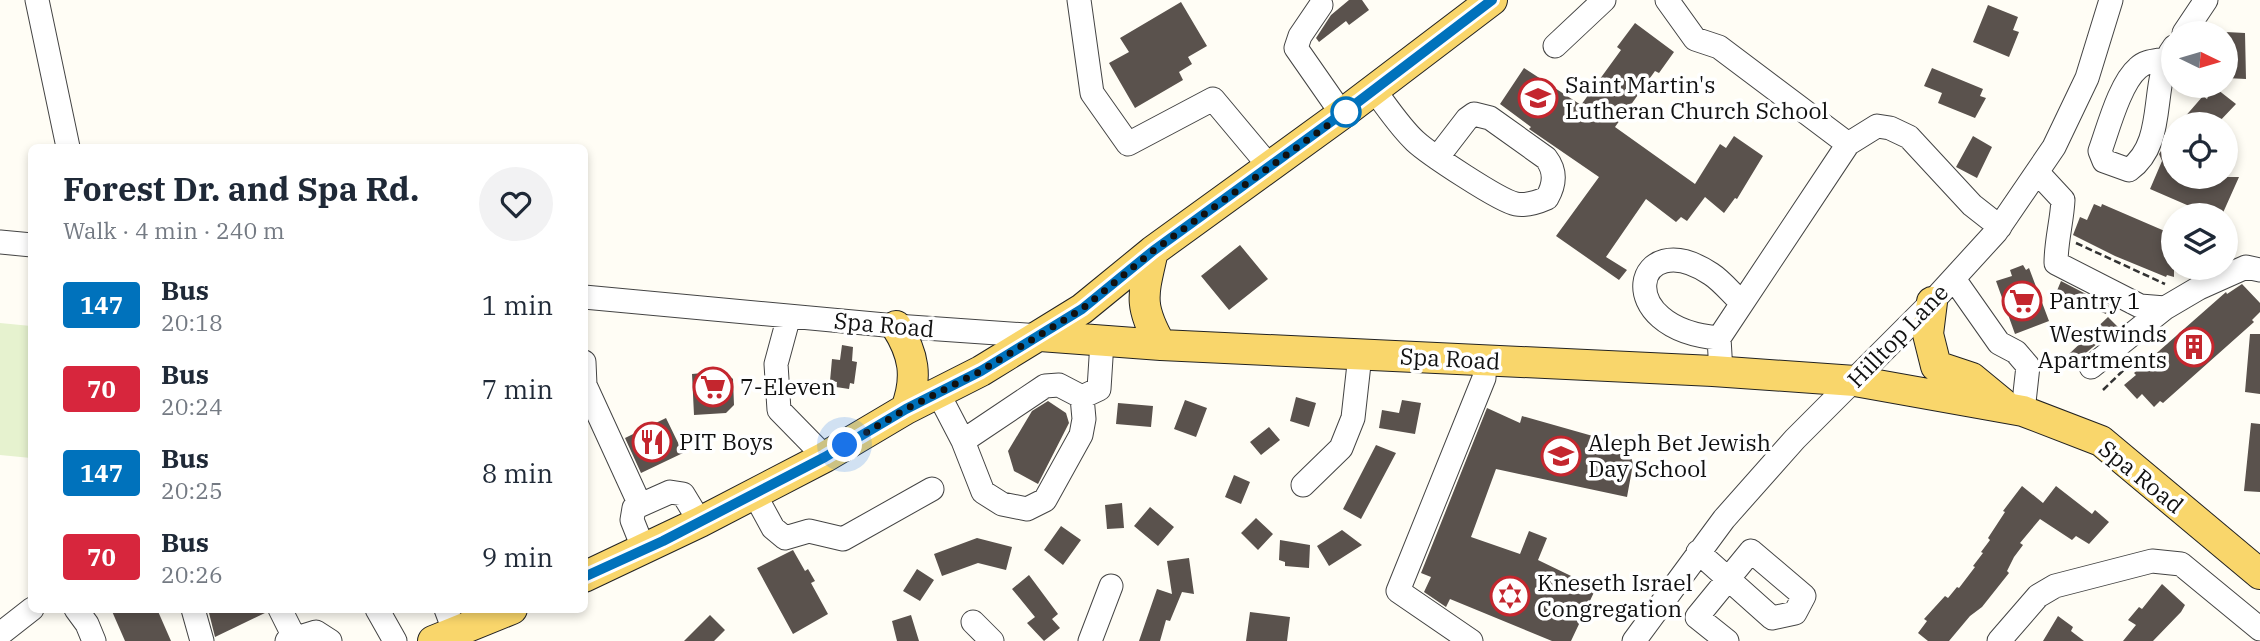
<!DOCTYPE html>
<html lang="en">
<head>
<meta charset="utf-8">
<style>
	:root { --surface:#fff; --page:#f2f2f3; --text:#1f2937; --muted:#747a83 }
	body { margin:0; font-family:"IBM Plex Serif",serif; background:var(--page); color:var(--text); height:100vh; display:flex; flex-direction:column; font-size:26px; white-space:nowrap }
	* { box-sizing:border-box; margin:0 }
	p { font-size:23px; color:var(--muted) }
	.icon { flex:none; width:38px; height:38px; fill:none; stroke:currentColor; stroke-width:2; stroke-linecap:round; stroke-linejoin:round }
	.map { position:relative; flex:1; overflow:hidden }
	.panel { position:absolute; left:28px; top:144px; width:560px; height:469px; display:flex; flex-direction:column; background:var(--surface); border-radius:10px; box-shadow:0 4px 10px #0003 }
	.panel>* { flex:none }
	.badge { padding:0 14px; border-radius:5px; font-size:24px; line-height:46px }
	.needle { width:46px; rotate:95deg }
	.tools { position:absolute; left:2161px; top:21px; display:grid; gap:14px }
	.tools a { display:grid; place-items:center; width:77px; height:77px; border-radius:50%; background:var(--surface); box-shadow:0 4px 10px #0003; font-size:35px }
	.you { position:absolute; width:35px; height:35px; margin:-18px; border:5px solid #fff; border-radius:50%; background:#1a73e8; box-shadow:0 0 0 10px #1a73e833 }
	.map>.badge { position:absolute; translate:-50% -50%; box-shadow:0 0 0 4px #fff }
	.round { display:grid; place-items:center; flex:none; width:74px; height:74px; border-radius:37px; background:var(--page) }
	.overview { display:flex; align-items:center; justify-content:space-between; height:119px; padding:0 35px }
	h1 { font-size:33px; font-weight:700; line-height:52px }
	ul { padding:0; list-style:none }
	li { display:flex; align-items:center; gap:21px; height:84px; padding:0 35px }
	li div { flex:1 }
	li b { display:block; font-size:26px }
	li em { font-style:normal }
	li .badge { min-width:77px; font-weight:700; text-align:center }
	.map>svg:first-child { display:block }
	.pitch { fill:#e6f2cf }
	.building { fill:#5a524d }
	.lines { fill:none; stroke-linecap:round; stroke-linejoin:round }
	.minor-casing { stroke:#444; stroke-width:25 }
	.major-casing { stroke:#222; stroke-width:32 }
	.path { stroke:#333; stroke-width:2.5; stroke-dasharray:7 3.5; stroke-linecap:butt }
	.minor { stroke:#fff; stroke-width:23 }
	.major { stroke:#f9d66b; stroke-width:30 }
	.line-casing { stroke:#fff; stroke-width:16 }
	.line { stroke:#0072bc; stroke-width:10 }
	.walk { stroke:#111; stroke-width:7; stroke-dasharray:0 12.6 }
	.stop-dot { fill:#fff; stroke:#0072bc; stroke-width:3.5 }
	.labels { text-anchor:middle; stroke-width:7; stroke-linejoin:round; paint-order:stroke }
	.poi-label { font-size:23px; fill:#111; stroke:#fff; text-anchor:start }
	.street-label { font-size:23px; fill:#111; stroke:#fff }
</style>
</head>
<body>
<div class="map">
<svg width="2260" height="641" viewBox="0 0 2260 641">
	<rect width="100%" height="100%" fill="#fffdf5"/>
	<path class="pitch" d="M0 323 31 326V458L0 455Z"/>
	<path class="building" d="M1349 0H1362L1369 10 1349 25 1346 21 1319 42 1316 38 1331 15Z
		M1181 2 1207 46 1188 57 1192 64 1179 72 1183 80 1135 108 1109 63 1129 52 1120 38Z
		M1988 5 2018 17 2013 30 2019 32 2009 57 1973 42Z
		M1635 23 1674 52 1659 73 1655 71 1615 127 1695 184 1720 144 1726 148 1734 136 1763 156 1737 199 1735 198 1724 213 1705 197 1687 221 1681 217 1676 222 1646 199 1606 257 1627 270 1619 280 1556 236 1599 177 1529 129 1531 127 1500 104 1524 68 1581 105 1621 50 1617 47Z
		M2226 32 2245 33 2246 79 2226 78Z
		M1932 68 1983 89 1980 96 1986 98 1975 118 1938 103 1942 93 1924 86Z
		M2213 86 2236 104 2217 124H2190L2183 119 2203 96 2207 99Z
		M2174 134V177H2239L2222 215H2210L2150 189 2162 161 2159 154 2163 148 2169 145Z
		M1973 136 1992 147 1977 178 1956 167Z
		M2094 204 2101 207 2102 204 2174 235V277L2167 275 2166 277 2115 256 2073 235 2080 217 2087 220Z
		M1240 245 1268 279 1229 310 1201 276Z
		M2023 265 2026 270 2029 268 2049 321 2015 334 1996 281 2012 276 2010 270Z
		M2061 281 2109 306 2106 314 2056 293Z
		M2242 284 2260 303V312L2252 320 2254 322 2163 403 2160 401 2154 407 2142 394 2137 399 2124 385 2136 375 2134 373 2226 292 2227 294Z
		M2108 317 2118 327 2082 356 2078 364 2069 354Z
		M2250 334H2260V394L2245 392Z
		M842 345 853 347 852 361 857 362 854 384 850 383 849 389 836 387 837 382 830 381 832 359 840 360Z
		M724 371 733 379 734 405 726 413 694 415 692 374Z
		M1296 397 1316 403 1309 427 1290 421Z
		M1185 400 1207 408 1196 437 1174 429Z
		M1402 400 1421 403 1415 434 1379 428 1382 410 1399 413Z
		M1048 401 1066 413 1069 423 1038 484 1014 471 1008 451 1032 411Z
		M1118 403 1153 406 1151 427 1116 424Z
		M1487 408 1520 423 1522 416 1628 446 1633 464 1627 497 1496 469 1471 537 1520 554 1529 531 1547 538 1538 560 1596 588 1571 641H1552L1450 599 1446 607 1424 592 1431 577 1421 573Z
		M666 418 683 453 641 473 625 438Z
		M2251 423 2260 424V492L2244 491Z
		M1269 427 1280 440 1261 455 1250 442Z
		M1376 445 1396 453 1361 519 1343 509Z
		M1234 475 1250 482 1241 504 1225 497Z
		M2022 486 2043 503 2056 486 2092 514 2095 510 2109 522 2089 544 2076 536 2072 540 2040 519 2020 543 2023 545 2014 557 2007 571 2009 573 1982 607 1970 616 1949 641H1928L1918 633 1927 621 1924 619 1945 596 1948 598 1957 587 1959 588 1975 567 1973 566 1983 553 1981 552 1990 540 1988 538 2005 512 2003 511Z
		M1122 503 1124 528 1107 529 1105 505Z
		M1150 507 1174 527 1158 546 1134 526Z
		M1256 518 1273 534 1258 550 1241 533Z
		M1061 526 1081 540 1063 565 1044 550Z
		M1342 530 1362 545 1329 566 1317 546Z
		M977 538 1012 547 1006 570 978 563 942 576 934 554Z
		M1280 540 1310 545 1309 568 1285 566V562L1279 560Z
		M793 550 805 571 808 569 815 581 811 583 828 614 793 634 757 568Z
		M1189 558 1194 594 1182 592 1170 621 1166 620 1160 641H1139L1157 589 1172 594 1167 561Z
		M917 569 934 580 920 601 903 591Z
		M1029 575 1058 614 1052 619 1060 628 1044 641 1027 623 1035 617 1012 589Z
		M2162 584 2185 605 2181 612 2153 641H2123L2136 625 2128 620 2139 607 2142 609Z
		M111 609H157L171 641H125Z
		M208 609H266L267 612 215 637Z
		M1250 612 1290 617 1287 641H1246Z
		M710 615 725 630 714 641H684Z
		M911 615 919 641H897L892 621Z
		M2058 616 2073 627 2071 631 2084 641H2043Z"/>
	<g class="lines">
		<defs>
			<path id="minor" d="M37 0 68 147
				M1079 0 1092 93 1128 144 1213 99 1270 167
				M1667 0 1695 39 1719 47 1848 144 1719 338 1721 372
				M1321 5 1300 36 1296 48 1342 114
				M2184 33 2206 0
				M1555 46 1604 0
				M2165 59C2155 61 2145 61 2138 68 2120 83 2108 129 2100 151L2104 161 2129 170C2169 141 2148 81 2174 47
				M1374 90C1387 107 1400 127 1415 141 1429 154 1500 201 1516 204 1527 206 1538 202 1547 198 1555 184 1556 171 1546 158L1490 118 1474 114 1467 119 1437 158
				M1848 144 1877 126 1890 128 1909 137 1972 205 2000 227
				M2038 173 2063 200C2062 221 2056 241 2056 263L2140 306 2165 308 2199 288 2246 267 2260 270
				M0 242 32 245
				M1954 279 1999 343 2016 352 2028 366 2023 411
				M584 297 896 326 1040 336
				M789 316 776 364 779 410 825 457
				M1719 338C1609 329 1634 223 1711 274 1722 281 1732 294 1742 303
				M584 362 585 385 640 505
				M2091 367 2165 308
				M938 393 963 441
				M1082 397 1084 419 1081 435 1045 500 1027 509 1002 504 983 492 963 441 1045 386 1059 385 1082 397 1099 389 1102 342
				M1303 485 1341 448 1353 418 1360 355
				M755 495 773 528 785 538 809 531 843 539 932 489
				M644 550 632 520 634 508 670 492 683 494 700 522
				M1698 552 1772 618 1795 613 1804 596 1751 551 1697 617 1727 641
				M76 609 87 624 94 641
				M193 609 202 641
				M280 609 295 639
				M377 609 395 641
				M446 609 455 633
				M973 622 992 641
				M0 634 32 609
				M287 641 316 632 330 641
				M1090 641 1111 586
				M1471 641 1398 591 1484 378 1485 361
				M1634 641 1724 519 1795 439 1932 302 1996 232 2054 147 2087 78 2111 0
				M1999 641 2038 596 2055 586 2152 561 2181 564 2260 629"/>
			<path id="major" d="M1153 251C1143 295 1138 305 1161 345
				M1932 302 1928 334 1936 366 1972 378 2006 406
				M896 326C914 354 918 377 906 409
				M1040 336 1161 345 1713 371 1855 381 2023 411 2101 441 2260 574
				M584 577 700 522 825 457 906 409 981 371 1082 309 1153 251 1342 114 1492 0
				M433 641 512 609"/>
		</defs>
		<use href="#minor" class="minor-casing"/>
		<use href="#major" class="major-casing"/>
		<path class="path" d="M2076 243 2165 284
			M2103 390 2135 359"/>
		<use href="#minor" class="minor"/>
		<use href="#major" class="major"/>
	</g>
	<g class="lines">
		<defs>
			<path id="line" d="M584 577 663 541 825 457 906 409 981 371 1082 309 1153 251 1358 102 1492 0"/>
		</defs>
		<use href="#line" class="line-casing"/>
		<use href="#line" class="line"/>
		<path class="walk" d="M845 445 906 409 981 371 1082 309 1153 251 1346 112"/>
	</g>
	<defs>
		<symbol id="school-ring" viewBox="-11 -11 22 22"><circle r="9.5" fill="#fff" stroke="#c4262e" stroke-width="1.5"/><path d="M0-5L7-2L0 1L-7-2ZM-4 1L0 2.5L4 1V4Q0 6-4 4Z" fill="#c4262e"/></symbol>
		<symbol id="supermarket-ring" viewBox="-11 -11 22 22"><circle r="9.5" fill="#fff" stroke="#c4262e" stroke-width="1.5"/><path d="M-6-5.5h2.5l.6 2H6L4.5 2H-2.5L-4.4-4H-6ZM-1.5 3.2a1.3 1.3 0 1 0 .1 0ZM3 3.2a1.3 1.3 0 1 0 .1 0Z" fill="#c4262e"/></symbol>
		<symbol id="building-ring" viewBox="-11 -11 22 22"><circle r="9.5" fill="#fff" stroke="#c4262e" stroke-width="1.5"/><path d="M-4-6H4V6H1V3H-1V6H-4ZM-2.5-4.3h1.7v1.8h-1.7ZM.8-4.3h1.7v1.8H.8ZM-2.5-1h1.7V.8h-1.7ZM.8-1h1.7V.8H.8Z" fill="#c4262e"/></symbol>
		<symbol id="restaurant-ring" viewBox="-11 -11 22 22"><circle r="9.5" fill="#fff" stroke="#c4262e" stroke-width="1.5"/><path d="M-5-6h1v4h1v-4h1v4h1v-4h1v5L-1.5 .5V6h-2V.5L-5-1ZM5-6V6H3V1.5H1.5Q1.5-4 5-6Z" fill="#c4262e"/></symbol>
		<symbol id="synagogue-ring" viewBox="-11 -11 22 22"><circle r="9.5" fill="#fff" stroke="#c4262e" stroke-width="1.5"/><path d="M0-6.5L5.6 3.2H-5.6ZM0 6.5L5.6-3.2H-5.6Z" fill="#c4262e"/></symbol>
	</defs>
	<g fill-rule="evenodd">
		<use href="#school-ring" x="1516" y="76" width="44" height="44"/>
		<use href="#supermarket-ring" x="2000" y="279" width="44" height="44"/>
		<use href="#building-ring" x="2172" y="325" width="44" height="44"/>
		<use href="#supermarket-ring" x="691" y="365" width="44" height="44"/>
		<use href="#restaurant-ring" x="630" y="420" width="44" height="44"/>
		<use href="#school-ring" x="1539" y="434" width="44" height="44"/>
		<use href="#synagogue-ring" x="1488" y="574" width="44" height="44"/>
	</g>
	<circle class="stop-dot" cx="1346" cy="112" r="14"/>
	<g class="labels">
		<g class="poi-label">
			<text x="1565" y="93">Saint Martin's<tspan x="1565" dy="26">Lutheran Church School</tspan></text>
			<text x="2049" y="309">Pantry 1</text>
			<text x="2167" y="342" text-anchor="end">Westwinds<tspan x="2167" dy="26">Apartments</tspan></text>
			<text x="740" y="395">7-Eleven</text>
			<text x="679" y="450">PIT Boys</text>
			<text x="1588" y="451">Aleph Bet Jewish<tspan x="1588" dy="26">Day School</tspan></text>
			<text x="1537" y="591">Kneseth Israel<tspan x="1537" dy="26">Congregation</tspan></text>
		</g>
		<g class="street-label">
			<text transform="translate(884 325) rotate(5)" y="8">Spa Road</text>
			<text transform="translate(1898 336) rotate(-46)" y="8">Hilltop Lane</text>
			<text transform="translate(1450 359) rotate(3)" y="8">Spa Road</text>
			<text transform="translate(2141 477) rotate(39)" y="8">Spa Road</text>
		</g>
	</g>
</svg>
<div class="tools">
<a><svg class="needle" viewBox="-14 -14 28 28"><path d="M0-13l5 13h-10z" fill="#e53935"/><path d="M0 13l5-13h-10z" fill="#747a83"/></svg></a>
<a><svg class="icon" aria-label="locate" viewBox="0 0 24 24"><circle cx="12" cy="12" r="6"/><path d="M12 2v4M12 18v4M2 12h4M18 12h4"/></svg></a>
<a><svg class="icon" aria-label="layers" viewBox="0 0 24 24"><path d="M12 4l9 5-9 5-9-5zM3 14l9 5 9-5"/></svg></a>
</div>
<div class="you" style="left:845px;top:445px"></div>
<section class="panel">
<div class="overview"><div><h1>Forest Dr. and Spa Rd.</h1><p>Walk · 4 min · 240 m</p></div><a class="round"><svg class="icon" aria-label="heart" viewBox="0 0 24 24"><path d="M12 20l-8-8c-3-5 5-10 8-4 3-6 11-1 8 4z"/></svg></a></div>
<ul>
<li><span class="badge" style="background:#0072bc;color:#fff">147</span><div><b>Bus</b><p>20:18</p></div><em>1 min</em></li>
<li><span class="badge" style="background:#d7263d;color:#fff">70</span><div><b>Bus</b><p>20:24</p></div><em>7 min</em></li>
<li><span class="badge" style="background:#0072bc;color:#fff">147</span><div><b>Bus</b><p>20:25</p></div><em>8 min</em></li>
<li><span class="badge" style="background:#d7263d;color:#fff">70</span><div><b>Bus</b><p>20:26</p></div><em>9 min</em></li>
</ul>
</section>
</div>
</body>
</html>
